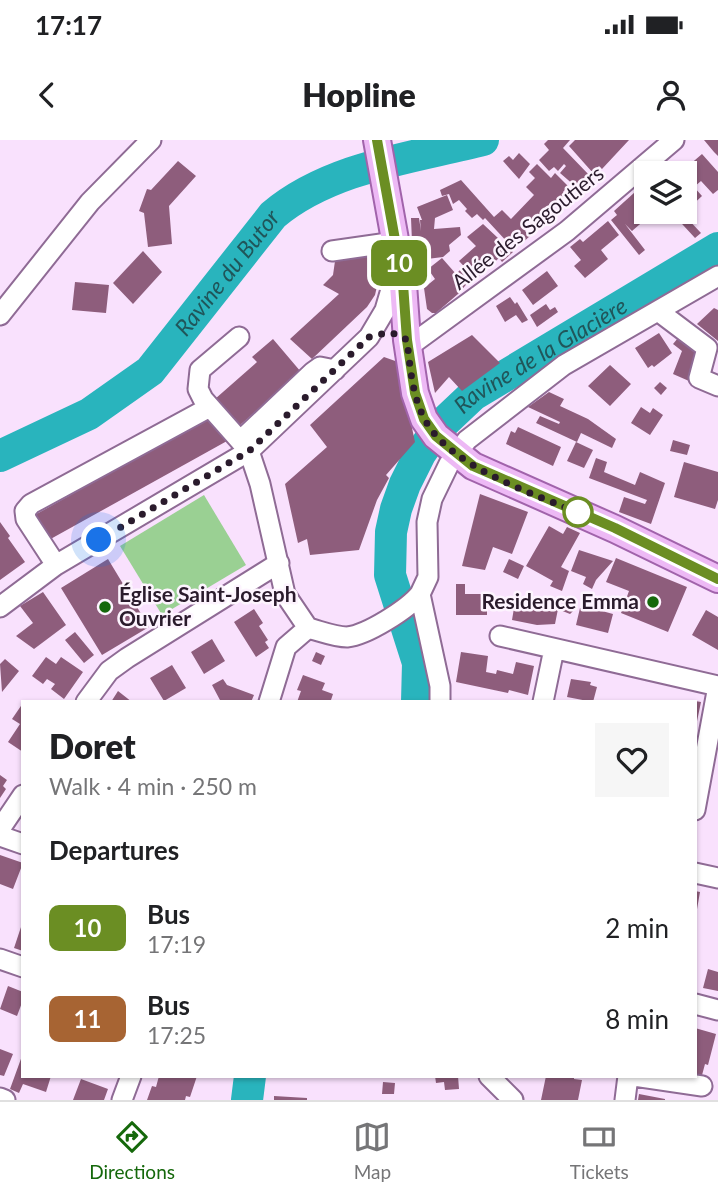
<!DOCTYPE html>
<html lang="en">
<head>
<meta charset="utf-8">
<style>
	:root { --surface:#fff; --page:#f6f6f6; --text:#202124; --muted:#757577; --line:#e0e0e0; --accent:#15680b }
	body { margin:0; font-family:Lato,sans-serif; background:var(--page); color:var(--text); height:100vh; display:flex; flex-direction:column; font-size:26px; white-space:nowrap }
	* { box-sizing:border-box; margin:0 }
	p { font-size:23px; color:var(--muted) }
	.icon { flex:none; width:38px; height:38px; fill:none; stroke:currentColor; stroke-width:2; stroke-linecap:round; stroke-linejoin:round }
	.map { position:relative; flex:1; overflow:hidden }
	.sheet { position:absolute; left:21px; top:560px; width:676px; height:378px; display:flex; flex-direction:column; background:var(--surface); border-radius:0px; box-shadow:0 2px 5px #0004 }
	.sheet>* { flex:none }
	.badge { padding:0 14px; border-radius:10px; font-size:24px; line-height:46px }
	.tools { position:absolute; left:634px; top:21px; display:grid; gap:14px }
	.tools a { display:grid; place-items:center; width:63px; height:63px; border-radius:0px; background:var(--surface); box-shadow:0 2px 5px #0004; font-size:35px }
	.you { position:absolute; width:35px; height:35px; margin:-18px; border:5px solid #fff; border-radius:50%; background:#1a73e8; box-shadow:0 0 0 10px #1a73e833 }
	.map>.badge { position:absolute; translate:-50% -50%; box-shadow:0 0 0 4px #fff }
	h2 { padding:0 28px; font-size:26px; line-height:63px }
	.round { display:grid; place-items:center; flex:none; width:74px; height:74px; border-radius:0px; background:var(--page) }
	.overview { display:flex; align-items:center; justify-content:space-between; height:119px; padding:0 28px }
	h1 { font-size:33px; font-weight:800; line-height:52px }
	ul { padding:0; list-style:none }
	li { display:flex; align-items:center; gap:21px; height:91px; padding:0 28px }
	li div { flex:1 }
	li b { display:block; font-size:26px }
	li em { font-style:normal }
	li .badge { min-width:77px; font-weight:700; text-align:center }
	.status { display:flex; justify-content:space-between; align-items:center; height:49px; padding:0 35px; background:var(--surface); direction:ltr }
	.status svg { height:19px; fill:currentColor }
	header { display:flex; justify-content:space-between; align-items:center; height:91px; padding:0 28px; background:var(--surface); font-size:32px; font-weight:800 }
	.tabs { display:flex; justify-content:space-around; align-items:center; height:98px; border-top:2px solid var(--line); background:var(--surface); font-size:19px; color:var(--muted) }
	.tabs a { display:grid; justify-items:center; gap:4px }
	.tabs .selected { color:var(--accent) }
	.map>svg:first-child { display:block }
	.green { fill:#9ad093 }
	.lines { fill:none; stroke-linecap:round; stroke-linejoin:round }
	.river { stroke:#29b4bd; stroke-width:32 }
	.building { fill:#8e5d7c }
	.minor-casing { stroke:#8f6b95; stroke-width:23 }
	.major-casing { stroke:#a163ab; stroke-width:30 }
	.minor { stroke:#fff; stroke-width:19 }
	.major { stroke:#edb9f5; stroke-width:26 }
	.line-casing { stroke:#fff; stroke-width:16 }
	.line { stroke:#6b8e23; stroke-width:10 }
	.walk { stroke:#2a1b2c; stroke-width:7; stroke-dasharray:0 12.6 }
	.stop-dot { fill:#fff; stroke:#6b8e23; stroke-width:3.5 }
	.poi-dot { fill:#15680b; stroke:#fdf4fe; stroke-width:2.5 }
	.labels { text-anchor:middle; stroke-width:5; stroke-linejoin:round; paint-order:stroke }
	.street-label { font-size:21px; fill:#2a1b2c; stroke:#fdf4fe }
	.poi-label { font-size:21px; font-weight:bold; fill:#2a1b2c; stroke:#fdf4fe; text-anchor:start }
	.water-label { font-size:23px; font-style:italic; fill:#20565a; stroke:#fdf4fe }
</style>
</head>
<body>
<div class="status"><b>17:17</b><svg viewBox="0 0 49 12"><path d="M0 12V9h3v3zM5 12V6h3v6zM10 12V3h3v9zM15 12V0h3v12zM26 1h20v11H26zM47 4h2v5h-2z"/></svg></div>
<header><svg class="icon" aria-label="back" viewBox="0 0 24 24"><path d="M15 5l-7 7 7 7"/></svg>Hopline<svg class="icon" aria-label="person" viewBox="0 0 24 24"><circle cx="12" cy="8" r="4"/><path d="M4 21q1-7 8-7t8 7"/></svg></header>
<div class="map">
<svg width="718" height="960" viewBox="0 0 718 960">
	<rect width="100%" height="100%" fill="#f9e1fd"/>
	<path class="green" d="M204 355 246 425 162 475 120 406Z"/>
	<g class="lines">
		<g class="river">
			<path id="s1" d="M0 316 89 274 150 231 273 75C330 27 412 18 483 0"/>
			<path id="s2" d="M417 562 418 523 390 435 391 392 396 369 405 344 420 314 438 288 473 255 718 108"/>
			<path d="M247 960 250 936"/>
		</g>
	</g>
	<path class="building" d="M548 0H570L563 8 591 37 584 44 580 40 575 46 560 33 566 26 564 24 558 31 554 27 549 31 539 20 549 10 544 4Z
		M575 0H629L602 29 599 26 593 33 569 6Z
		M704 0H718V16L714 12Z
		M519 13 530 24 519 39 503 21 509 16 513 20Z
		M702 14 718 32V50L713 54 701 41 694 47 702 56 687 70 690 73 686 77 701 93 695 98 671 72H684V33H646V72H654L632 91 625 84 645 110 639 115 611 80 617 75 614 71 645 43 638 36 662 16 675 31 684 22 688 26Z
		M178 21 196 36 169 66 172 104 148 107 144 73 139 71 147 49 151 50Z
		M537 24 551 38 555 33 568 46 563 52 566 55 556 66 552 62 525 91 530 96 520 105 514 99 509 104 485 78 483 80 477 74 472 78 465 71 467 69 459 60 453 64 449 54 442 56 440 50 461 40 494 77 502 70 511 79 534 55 526 47 535 38 529 32Z
		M447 55 453 70 435 78 434 89 460 87 461 95 449 105 450 111 443 117 411 121 410 112 421 111 420 101 412 102 411 78H419L421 91 420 80H422L417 67Z
		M608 81 619 95 601 110 608 119 585 138 574 126 581 120 570 107 580 99 583 102Z
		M483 84 513 112 502 122 499 118 476 139 459 121 476 106 467 97Z
		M143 111 162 132 133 164 113 143Z
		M380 115 381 129 375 155 367 167 312 219 290 199 339 154 323 145 333 135 335 121Z
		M442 118 456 134 462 128 471 139 458 154 436 173H432L427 169 424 148 435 139 428 129Z
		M547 131 558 146 533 165 522 150Z
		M75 142 109 145 106 173 72 170Z
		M510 157 515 164 517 162 528 180 522 183 516 175 505 182 496 166Z
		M546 164 550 170 555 167 558 172 537 187 530 175Z
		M714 168 718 170V201L697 184Z
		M659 193 672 213 654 227 652 225 648 228 635 208Z
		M472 195 500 223 462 251 449 237 435 253 428 222Z
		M678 198 699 215 689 241 673 234 682 211 673 204Z
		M273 199 301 232 239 286 215 259 257 222 252 217Z
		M384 217 398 222 415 302 386 335 389 338 377 360 359 410 310 415 307 399 298 403 285 344 327 307 310 285Z
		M610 225 631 244 610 266 588 246Z
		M660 242 667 248 661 255 654 248Z
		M549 252 564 259 560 266 588 279 616 299 612 308 581 293 577 302 536 283 540 276 559 284 560 282 528 267Z
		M641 267 650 273 653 268 663 275 650 295 631 283Z
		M213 275 227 301 47 401 33 376Z
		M518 287 561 307 553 326 506 304 511 291 515 293Z
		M673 300 690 305 687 315 670 311Z
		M576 302 593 310 584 328 567 321Z
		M596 318 607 322 604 332 635 345 640 332 665 343 651 384 619 372 624 357 645 364 647 360 589 338Z
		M684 322 718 332V360L715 369 674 357Z
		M480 354 528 372 512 414 493 407 485 430 462 426Z
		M0 382 10 396 8 398 25 422 0 440Z
		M549 386 563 394 567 387 580 393 561 427 569 431 562 451 550 446 553 441 526 426Z
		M579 410 613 421 596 440 592 449 583 444 586 437 571 431Z
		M616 418 687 447 668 492 621 473 629 451 606 442Z
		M108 419 149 487 102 515 61 448Z
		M509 419 524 426 518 439 503 432Z
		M456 444H465V454H487V475H456Z
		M43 452 66 485 34 509 16 496 33 483 20 466Z
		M564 461 577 467 570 474 560 470Z
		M515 462 558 469 555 484 537 485 512 480Z
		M580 468 590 471 591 468 613 474 608 493 576 485Z
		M254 469 263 483 259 486 268 500 265 502 269 508 256 517 234 482Z
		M706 470 718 477V510L692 495Z
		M75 492 94 515 84 523 65 500Z
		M212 499 225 521 204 534 191 512Z
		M316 512 325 516 321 525 312 521Z
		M461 512 488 516 486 532 496 534 497 530 513 534 516 522 534 526 528 555 509 550 508 553 456 542Z
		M46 517 56 524 61 517 83 532 64 559 51 549 55 544 47 539 43 544 32 536Z
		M5 519 19 531 2 552 0 524Z
		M172 525 186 548 164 561 150 538Z
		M303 535 325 543 322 550 333 554 331 560 297 562 301 551 297 550Z
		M223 539 227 545 254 555 251 562H221L212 545Z
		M571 539 591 542 590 545 597 547 593 562 567 557Z
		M118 551 132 562H111Z
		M695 561 701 562 696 586H695Z
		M23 563V612L8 602 20 584 12 579Z
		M0 635 7 640 3 646 6 649 0 658Z
		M0 715 23 723 13 749 0 744Z
		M695 751 700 752 696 775H695Z
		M22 784H23V811L14 808Z
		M708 829 718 832V851L703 848Z
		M8 846 23 852V860L17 876 0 869Z
		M695 888 716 894 708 925 705 924 701 939 695 937Z
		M0 909 13 914 4 936 0 935Z
		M22 916 23 936H51L46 952 23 944 19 953 10 949Z
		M159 936H197L190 957 186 956 185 960H147L152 946 156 947Z
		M435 936H458L459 949 445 950 444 942 436 943Z
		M546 936H574V939L582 940 578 960H541Z
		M81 939 108 949 104 960H73Z
		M383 942 395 943 394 954H382Z
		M639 954 665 959V960H638Z
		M274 956 307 958V960H274Z"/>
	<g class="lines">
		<defs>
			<path id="minor" d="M332 111 395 102
				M658 171 707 208 699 238 718 246
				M0 175 90 62 151 0
				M239 197 200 230 198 249 203 259 249 311 260 344 285 454 308 488C320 491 335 497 347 497 367 495 408 469 420 454
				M408 207 567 91 674 0
				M240 301 313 232 320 227 335 230
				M56 425 26 379 25 371 31 364 210 267
				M0 467 56 425 249 311 369 197 385 170 397 129
				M500 496 718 546
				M86 562 109 531 127 518 279 423
				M269 562 286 507 308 488
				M440 562V546L420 454 428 437 427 382 432 359 449 324 467 300 564 225 718 136
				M543 562 554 509
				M695 670 718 546
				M0 689 23 655
				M0 696 23 704
				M695 733 718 738
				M0 819 23 827
				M695 864 718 870
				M489 936 513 960
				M634 936 702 946
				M0 958 5 960
				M122 960 131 936
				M625 960 628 936"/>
			<path id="major" d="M377 0 403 144 407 200 415 253 424 279 436 296 473 326 615 389 718 439"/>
		</defs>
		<use href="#minor" class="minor-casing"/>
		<use href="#major" class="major-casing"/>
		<use href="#minor" class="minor"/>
		<use href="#major" class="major"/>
	</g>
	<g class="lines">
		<defs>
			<path id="line" d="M377 0 403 144 407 200 415 253 424 279 436 296 473 326 615 388 718 439"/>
		</defs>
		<use href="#line" class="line-casing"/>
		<use href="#line" class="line"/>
		<path class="walk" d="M99 400 249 311 369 197C384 193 393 190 407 200 410 226 412 256 425 280 452 329 536 354 586 376L578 372"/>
	</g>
	<circle class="stop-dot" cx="578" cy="372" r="14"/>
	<g class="poi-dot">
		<circle cx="653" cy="462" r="7"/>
		<circle cx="105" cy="467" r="7"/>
	</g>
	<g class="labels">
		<g class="street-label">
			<text transform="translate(528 88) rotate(-38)" y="7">Allée des Sagoutiers</text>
		</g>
		<g class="poi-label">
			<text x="119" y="462">Église Saint-Joseph<tspan x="119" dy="24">Ouvrier</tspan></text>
			<text x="639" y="469" text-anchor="end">Residence Emma</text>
		</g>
		<g class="water-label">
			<text dy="8" stroke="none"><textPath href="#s1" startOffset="298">Ravine du Butor</textPath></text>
			<text dy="8" stroke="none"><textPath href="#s2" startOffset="416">Ravine de la Glacière</textPath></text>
		</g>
	</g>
</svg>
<div class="tools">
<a><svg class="icon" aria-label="layers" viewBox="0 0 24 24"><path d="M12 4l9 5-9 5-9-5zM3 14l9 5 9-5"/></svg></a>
</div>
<div class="you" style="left:99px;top:400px"></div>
<b class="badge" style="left:399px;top:123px;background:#6b8e23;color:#fff">10</b>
<section class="sheet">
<div class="overview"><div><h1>Doret</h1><p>Walk · 4 min · 250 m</p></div><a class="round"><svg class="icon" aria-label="heart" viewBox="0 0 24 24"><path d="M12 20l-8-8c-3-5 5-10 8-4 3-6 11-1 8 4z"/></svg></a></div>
<h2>Departures</h2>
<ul>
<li><span class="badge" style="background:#6b8e23;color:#fff">10</span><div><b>Bus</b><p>17:19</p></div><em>2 min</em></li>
<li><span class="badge" style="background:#a76433;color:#fff">11</span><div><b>Bus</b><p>17:25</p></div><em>8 min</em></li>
</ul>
</section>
</div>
<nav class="tabs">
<a class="selected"><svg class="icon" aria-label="directions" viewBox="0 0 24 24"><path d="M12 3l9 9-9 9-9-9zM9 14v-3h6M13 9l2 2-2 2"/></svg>Directions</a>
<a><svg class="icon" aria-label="map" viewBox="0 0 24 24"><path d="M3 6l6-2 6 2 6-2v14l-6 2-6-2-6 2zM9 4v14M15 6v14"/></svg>Map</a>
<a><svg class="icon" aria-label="tickets" viewBox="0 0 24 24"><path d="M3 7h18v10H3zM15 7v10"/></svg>Tickets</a>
</nav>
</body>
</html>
